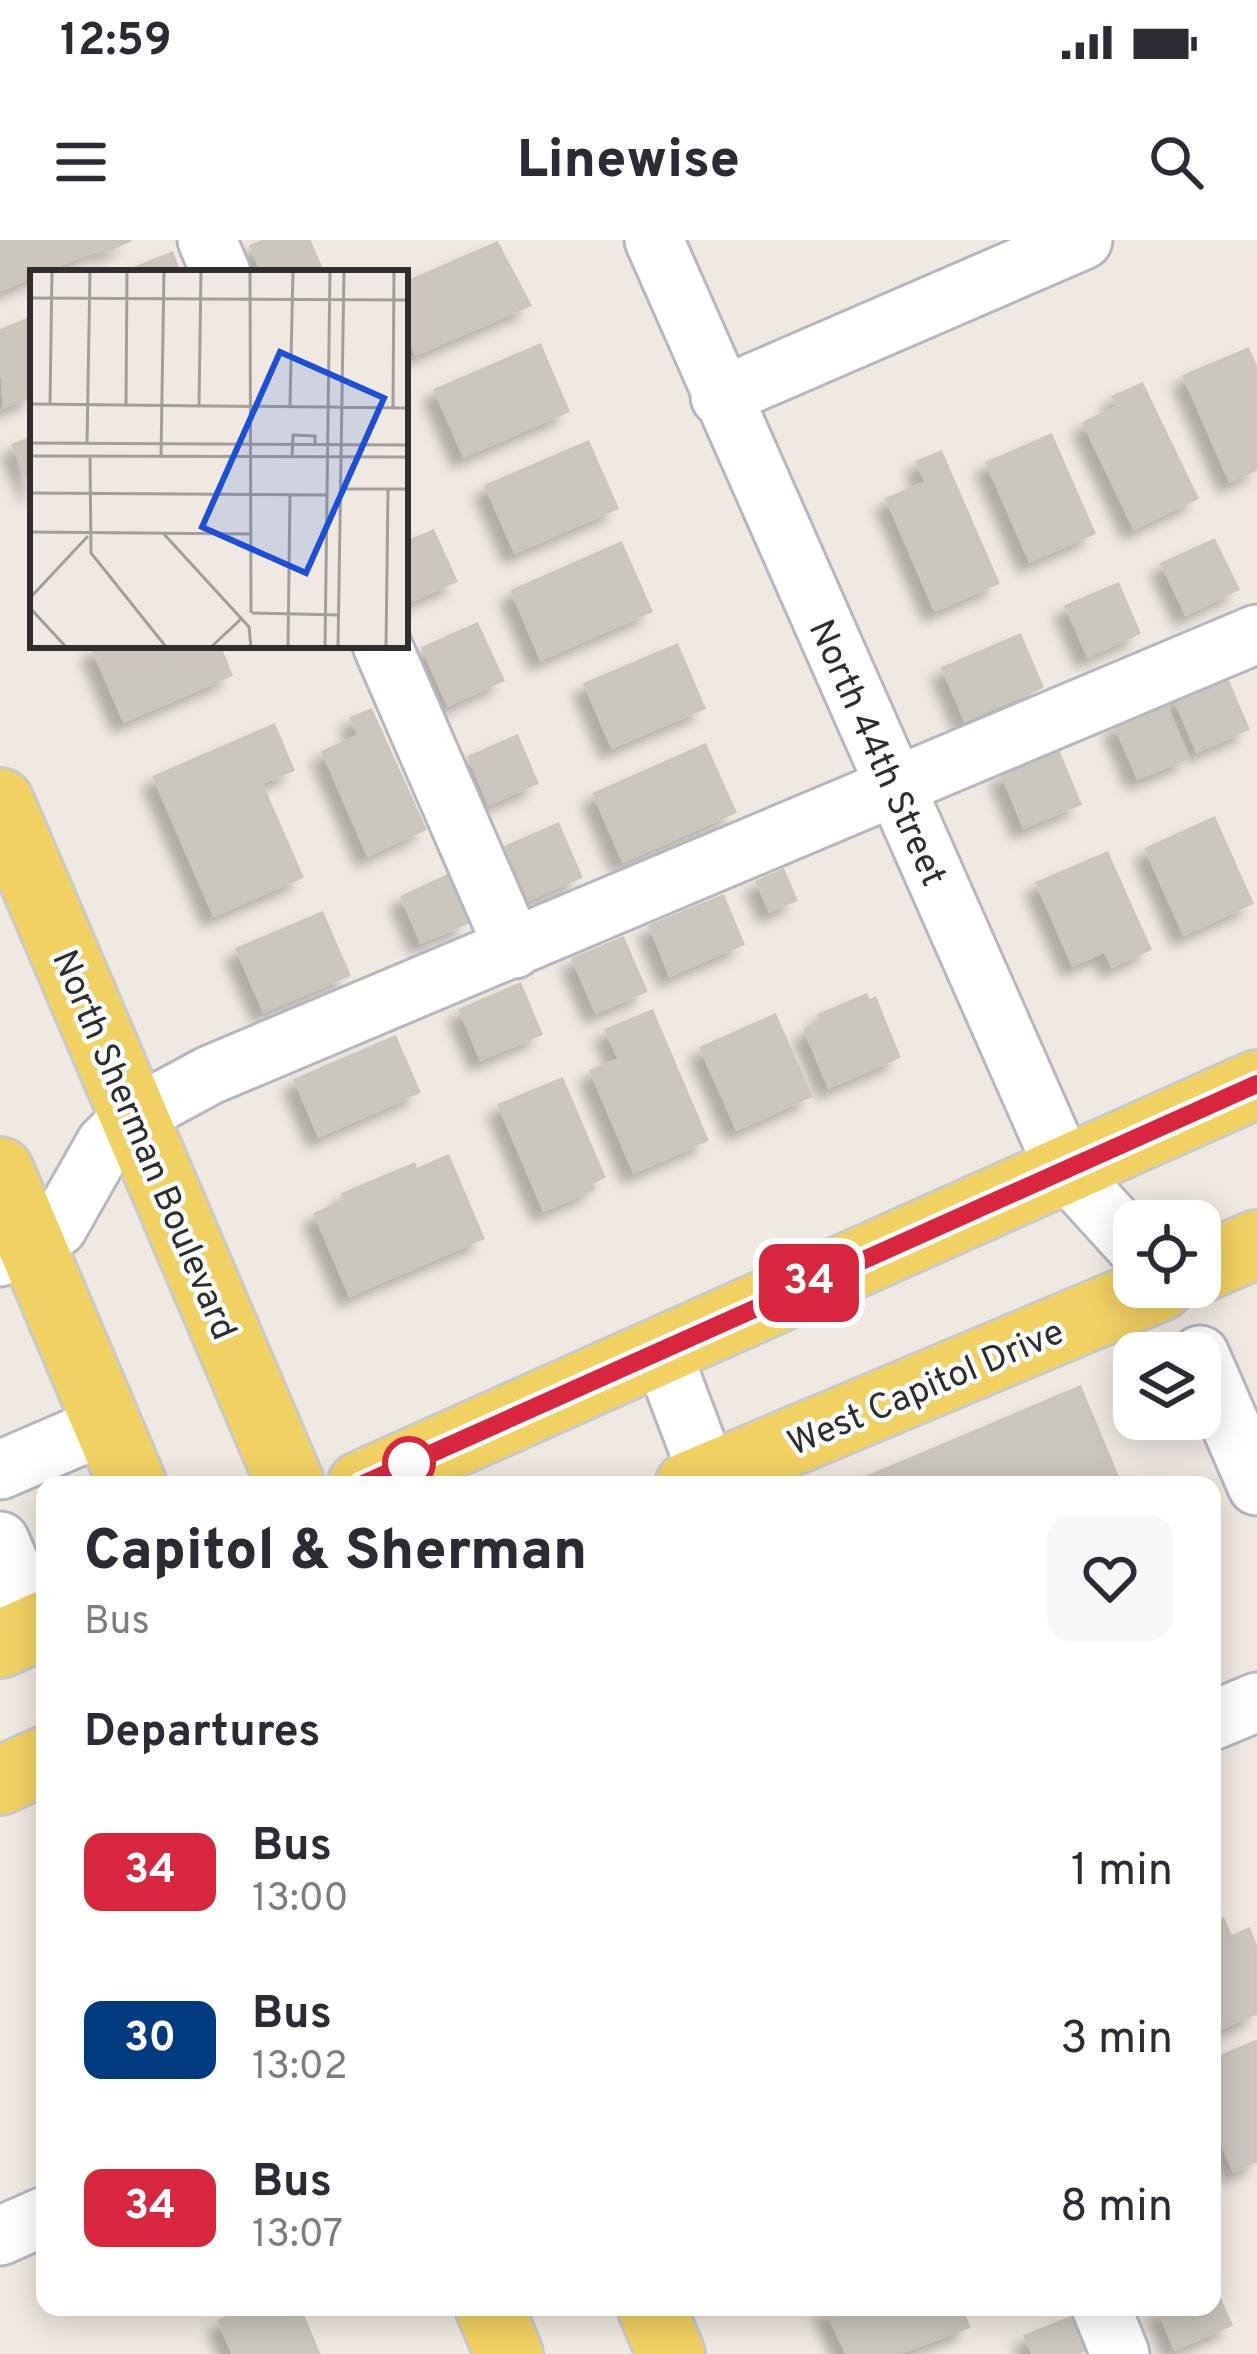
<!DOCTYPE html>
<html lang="en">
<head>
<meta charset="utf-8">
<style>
	:root { --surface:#fff; --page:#f7f7f7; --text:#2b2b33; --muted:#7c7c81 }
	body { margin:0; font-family:Overpass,sans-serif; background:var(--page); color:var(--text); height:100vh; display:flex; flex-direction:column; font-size:45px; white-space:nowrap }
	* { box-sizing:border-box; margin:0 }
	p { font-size:39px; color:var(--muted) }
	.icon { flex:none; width:66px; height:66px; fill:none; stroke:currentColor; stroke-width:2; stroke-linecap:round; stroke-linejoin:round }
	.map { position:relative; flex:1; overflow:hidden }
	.drawer { position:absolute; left:36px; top:1236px; width:1185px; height:840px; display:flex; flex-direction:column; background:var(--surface); border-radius:24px; box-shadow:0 6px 30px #0003 }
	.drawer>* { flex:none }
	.badge { padding:0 24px; border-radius:18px; font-size:42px; line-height:78px }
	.fabs { position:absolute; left:1113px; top:960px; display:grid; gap:24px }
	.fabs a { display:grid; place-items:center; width:108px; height:108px; border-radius:24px; background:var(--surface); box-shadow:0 6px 30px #0003; font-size:60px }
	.map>.badge { position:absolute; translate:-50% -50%; box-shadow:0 0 0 6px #fff }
	h2 { padding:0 48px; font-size:45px; line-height:108px }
	.round { display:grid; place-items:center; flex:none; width:126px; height:126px; border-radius:24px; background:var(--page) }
	.head { display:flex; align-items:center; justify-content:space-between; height:204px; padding:0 48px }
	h1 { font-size:57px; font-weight:800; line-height:90px }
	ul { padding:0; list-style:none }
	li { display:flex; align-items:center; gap:36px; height:168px; padding:0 48px }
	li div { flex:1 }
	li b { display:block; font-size:45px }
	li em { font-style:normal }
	li .badge { min-width:132px; font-weight:700; text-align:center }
	.status { display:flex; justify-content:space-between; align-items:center; height:84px; padding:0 60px; background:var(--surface); direction:ltr }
	.status svg { height:33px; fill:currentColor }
	header { display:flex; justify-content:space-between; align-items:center; height:156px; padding:0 48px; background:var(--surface); font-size:54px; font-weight:800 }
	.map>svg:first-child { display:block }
	.building { fill:#cbc7bf; stroke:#cbc5ba; stroke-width:3; filter:url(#shadow) }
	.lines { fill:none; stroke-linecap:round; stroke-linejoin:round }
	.minor-casing { stroke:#b4b7c1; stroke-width:63 }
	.major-casing { stroke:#c9c9c9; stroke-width:72 }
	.minor { stroke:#fff; stroke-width:57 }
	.major { stroke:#f2d163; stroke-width:66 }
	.line-casing { stroke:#fff; stroke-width:27 }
	.line { stroke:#d7263d; stroke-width:18 }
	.stop-dot { fill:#fff; stroke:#d7263d; stroke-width:6 }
	.labels { text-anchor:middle; stroke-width:9; stroke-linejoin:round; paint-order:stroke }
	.street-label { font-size:36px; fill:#2e2e2e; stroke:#fff }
	.inset-road { fill:none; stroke:#a29e99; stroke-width:3 }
	.view { fill:#1d4ed8; fill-opacity:0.15; stroke:#1d4ed8; stroke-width:6 }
	.inset-edge { fill:none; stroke:#2e2e2e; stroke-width:6 }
</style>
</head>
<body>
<div class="status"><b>12:59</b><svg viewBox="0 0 49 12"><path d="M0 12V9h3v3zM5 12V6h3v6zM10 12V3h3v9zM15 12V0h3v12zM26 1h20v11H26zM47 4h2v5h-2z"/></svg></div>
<header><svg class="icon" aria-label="menu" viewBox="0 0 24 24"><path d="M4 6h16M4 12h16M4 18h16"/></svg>Linewise<svg class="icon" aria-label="search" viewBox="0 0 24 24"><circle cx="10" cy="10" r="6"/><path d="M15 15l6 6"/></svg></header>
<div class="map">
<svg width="1257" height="2114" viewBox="0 0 1257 2114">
	<defs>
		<filter id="shadow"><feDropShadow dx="-11" dy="11" stdDeviation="6" flood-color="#0004"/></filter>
	</defs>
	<rect width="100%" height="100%" fill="#efe9e1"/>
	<path class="building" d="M0 0H131L106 11 104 6 0 50Z
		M266 0H309L323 33H262L251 6Z
		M497 3 530 65 416 114 405 87V43Z
		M172 13 180 33H123Z
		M33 77V155L4 167 0 91Z
		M540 105 568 171 464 216 435 150Z
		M1248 109 1257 130V229L1230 241 1184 136Z
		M1142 144 1197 258 1134 288 1084 183 1118 167 1113 157Z
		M1051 195 1094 293 1030 321 987 223Z
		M33 197V252L13 205Z
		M588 202 617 268 515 312 486 246Z
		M941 212 998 343 935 370 887 259 926 242 917 222Z
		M433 291 456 341 405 363V303Z
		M1214 300 1238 349 1186 374 1162 324Z
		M621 303 651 371 541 419 512 351Z
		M1118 344 1139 393 1088 416 1066 366Z
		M477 384 503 440 448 465 423 408Z
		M1020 395 1042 447 965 480 943 428Z
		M103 405H219L231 435 124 481 93 409Z
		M677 405 704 468 612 507 585 444Z
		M1225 435 1248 489 1197 511 1174 457Z
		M1165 464 1188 518 1138 538 1115 485Z
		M371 470 425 589 368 615 323 512 359 495 351 478Z
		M274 485 293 530 261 543 302 637 214 675 154 537Z
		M517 496 537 543 489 564 469 517Z
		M705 505 735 572 623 621 594 554Z
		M1058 511 1080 564 1024 587 1002 534Z
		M1214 578 1252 663 1184 694 1146 609Z
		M558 584 581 637 529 659 506 607Z
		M1107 613 1150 709 1112 726 1105 711 1073 725 1037 643Z
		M783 630 796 660 770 671 757 642Z
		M449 635 469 682 421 702 402 657Z
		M723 656 743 704 670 735 650 686Z
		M322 673 349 735 264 771 237 709Z
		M623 698 646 751 596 772 573 719Z
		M520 744 541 794 481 819 460 770Z
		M866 755 869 761 875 758 899 817 829 847 805 790 822 782 819 775Z
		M652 771 707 900 634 932 591 831 619 819 606 790Z
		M775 775 811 856 737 889 701 808Z
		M395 797 419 852 319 896 295 840Z
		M562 839 604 937 590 943 593 949 544 970 499 865Z
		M448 916 483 998 350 1055 315 974 346 960 343 954 414 924 416 930Z
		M1080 1147 1121 1245H853V1243Z
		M1223 1679 1231 1697 1249 1689 1257 1709V1773L1212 1792V1684Z
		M1257 1801V1921L1234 1931 1212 1880V1820Z
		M1214 2046 1231 2085 1175 2109 1158 2068 1212 2067Z
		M252 2067H299L319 2114H233L219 2081Z
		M825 2067H960L969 2087 896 2114H847Z
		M1075 2076 1089 2108 1076 2114H1033L1025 2096Z"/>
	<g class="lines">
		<defs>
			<path id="minor" d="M207 0 221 33
				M654 0 1064 928 1134 1005
				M720 157 1083 0
				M382 405 514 709
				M0 1017 58 987 105 904 134 876 210 835 1257 394
				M661 1110 712 1245
				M1200 1115 1257 1246
				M0 1230 107 1184
				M0 1301 37 1387
				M1212 1481 1257 1462
				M0 1996 45 1976
				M1101 2067 1120 2114"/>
			<path id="major" d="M0 562 291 1245
				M0 931 133 1245
				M1200 1029 1257 1004
				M361 1245 1257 844
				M689 1245 1160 1047
				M0 1404 45 1384
				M0 1541 45 1520
				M489 2067 509 2114
				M651 2067 671 2114"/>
		</defs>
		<use href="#minor" class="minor-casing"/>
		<use href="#major" class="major-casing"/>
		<use href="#minor" class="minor"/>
		<use href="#major" class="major"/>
	</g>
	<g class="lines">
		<defs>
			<path id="line" d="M361 1245 1257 844"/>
		</defs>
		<use href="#line" class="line-casing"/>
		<use href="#line" class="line"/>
	</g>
	<circle class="stop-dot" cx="409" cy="1223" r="24"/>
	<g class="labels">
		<g class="street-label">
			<text transform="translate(879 512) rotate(66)" y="13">North 44th Street</text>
			<text transform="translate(146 904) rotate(67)" y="13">North Sherman Boulevard</text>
			<text transform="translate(925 1146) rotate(-23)" y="13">West Capitol Drive</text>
		</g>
	</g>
	<g transform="translate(30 30)">
		<rect width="378" height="378" fill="#efe9e1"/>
		<path class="inset-road" d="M220 0 221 343M0 28 378 30M0 134 378 138M20 134 22 0M96 135 97 0M169 135 171 0M260 135 263 0M363 138 364 0M0 173 378 175M57 174 60 0M0 186 378 187M60 187 61 283 137 378M131 187 134 0M262 187 263 165 285 166V175M310 219H378M0 223 298 225M0 262 222 264M133 263 219 357 221 378M0 328 58 266M0 338 37 378M222 343 308 345M180 378 211 349M258 378 260 225M295 378 300 0M308 378 314 0M356 378 358 219"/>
		<path class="view" d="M250 82 354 128 276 303 172 257Z"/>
		<rect width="378" height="378" class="inset-edge"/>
	</g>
</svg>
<div class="fabs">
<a><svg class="icon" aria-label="locate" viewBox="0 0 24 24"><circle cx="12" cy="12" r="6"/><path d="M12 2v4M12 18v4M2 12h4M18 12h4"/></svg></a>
<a><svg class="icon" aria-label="layers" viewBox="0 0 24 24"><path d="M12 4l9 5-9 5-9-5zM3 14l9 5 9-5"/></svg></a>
</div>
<b class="badge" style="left:809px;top:1043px;background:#d7263d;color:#fff">34</b>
<section class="drawer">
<div class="head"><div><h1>Capitol &amp; Sherman</h1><p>Bus</p></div><a class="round"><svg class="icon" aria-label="heart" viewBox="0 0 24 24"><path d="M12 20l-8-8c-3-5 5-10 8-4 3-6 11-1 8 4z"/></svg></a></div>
<h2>Departures</h2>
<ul>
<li><span class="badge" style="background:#d7263d;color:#fff">34</span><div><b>Bus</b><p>13:00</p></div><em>1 min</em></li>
<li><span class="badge" style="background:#003b80;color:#fff">30</span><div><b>Bus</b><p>13:02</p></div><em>3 min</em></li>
<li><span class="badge" style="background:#d7263d;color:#fff">34</span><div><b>Bus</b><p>13:07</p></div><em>8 min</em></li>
</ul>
</section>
</div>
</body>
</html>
